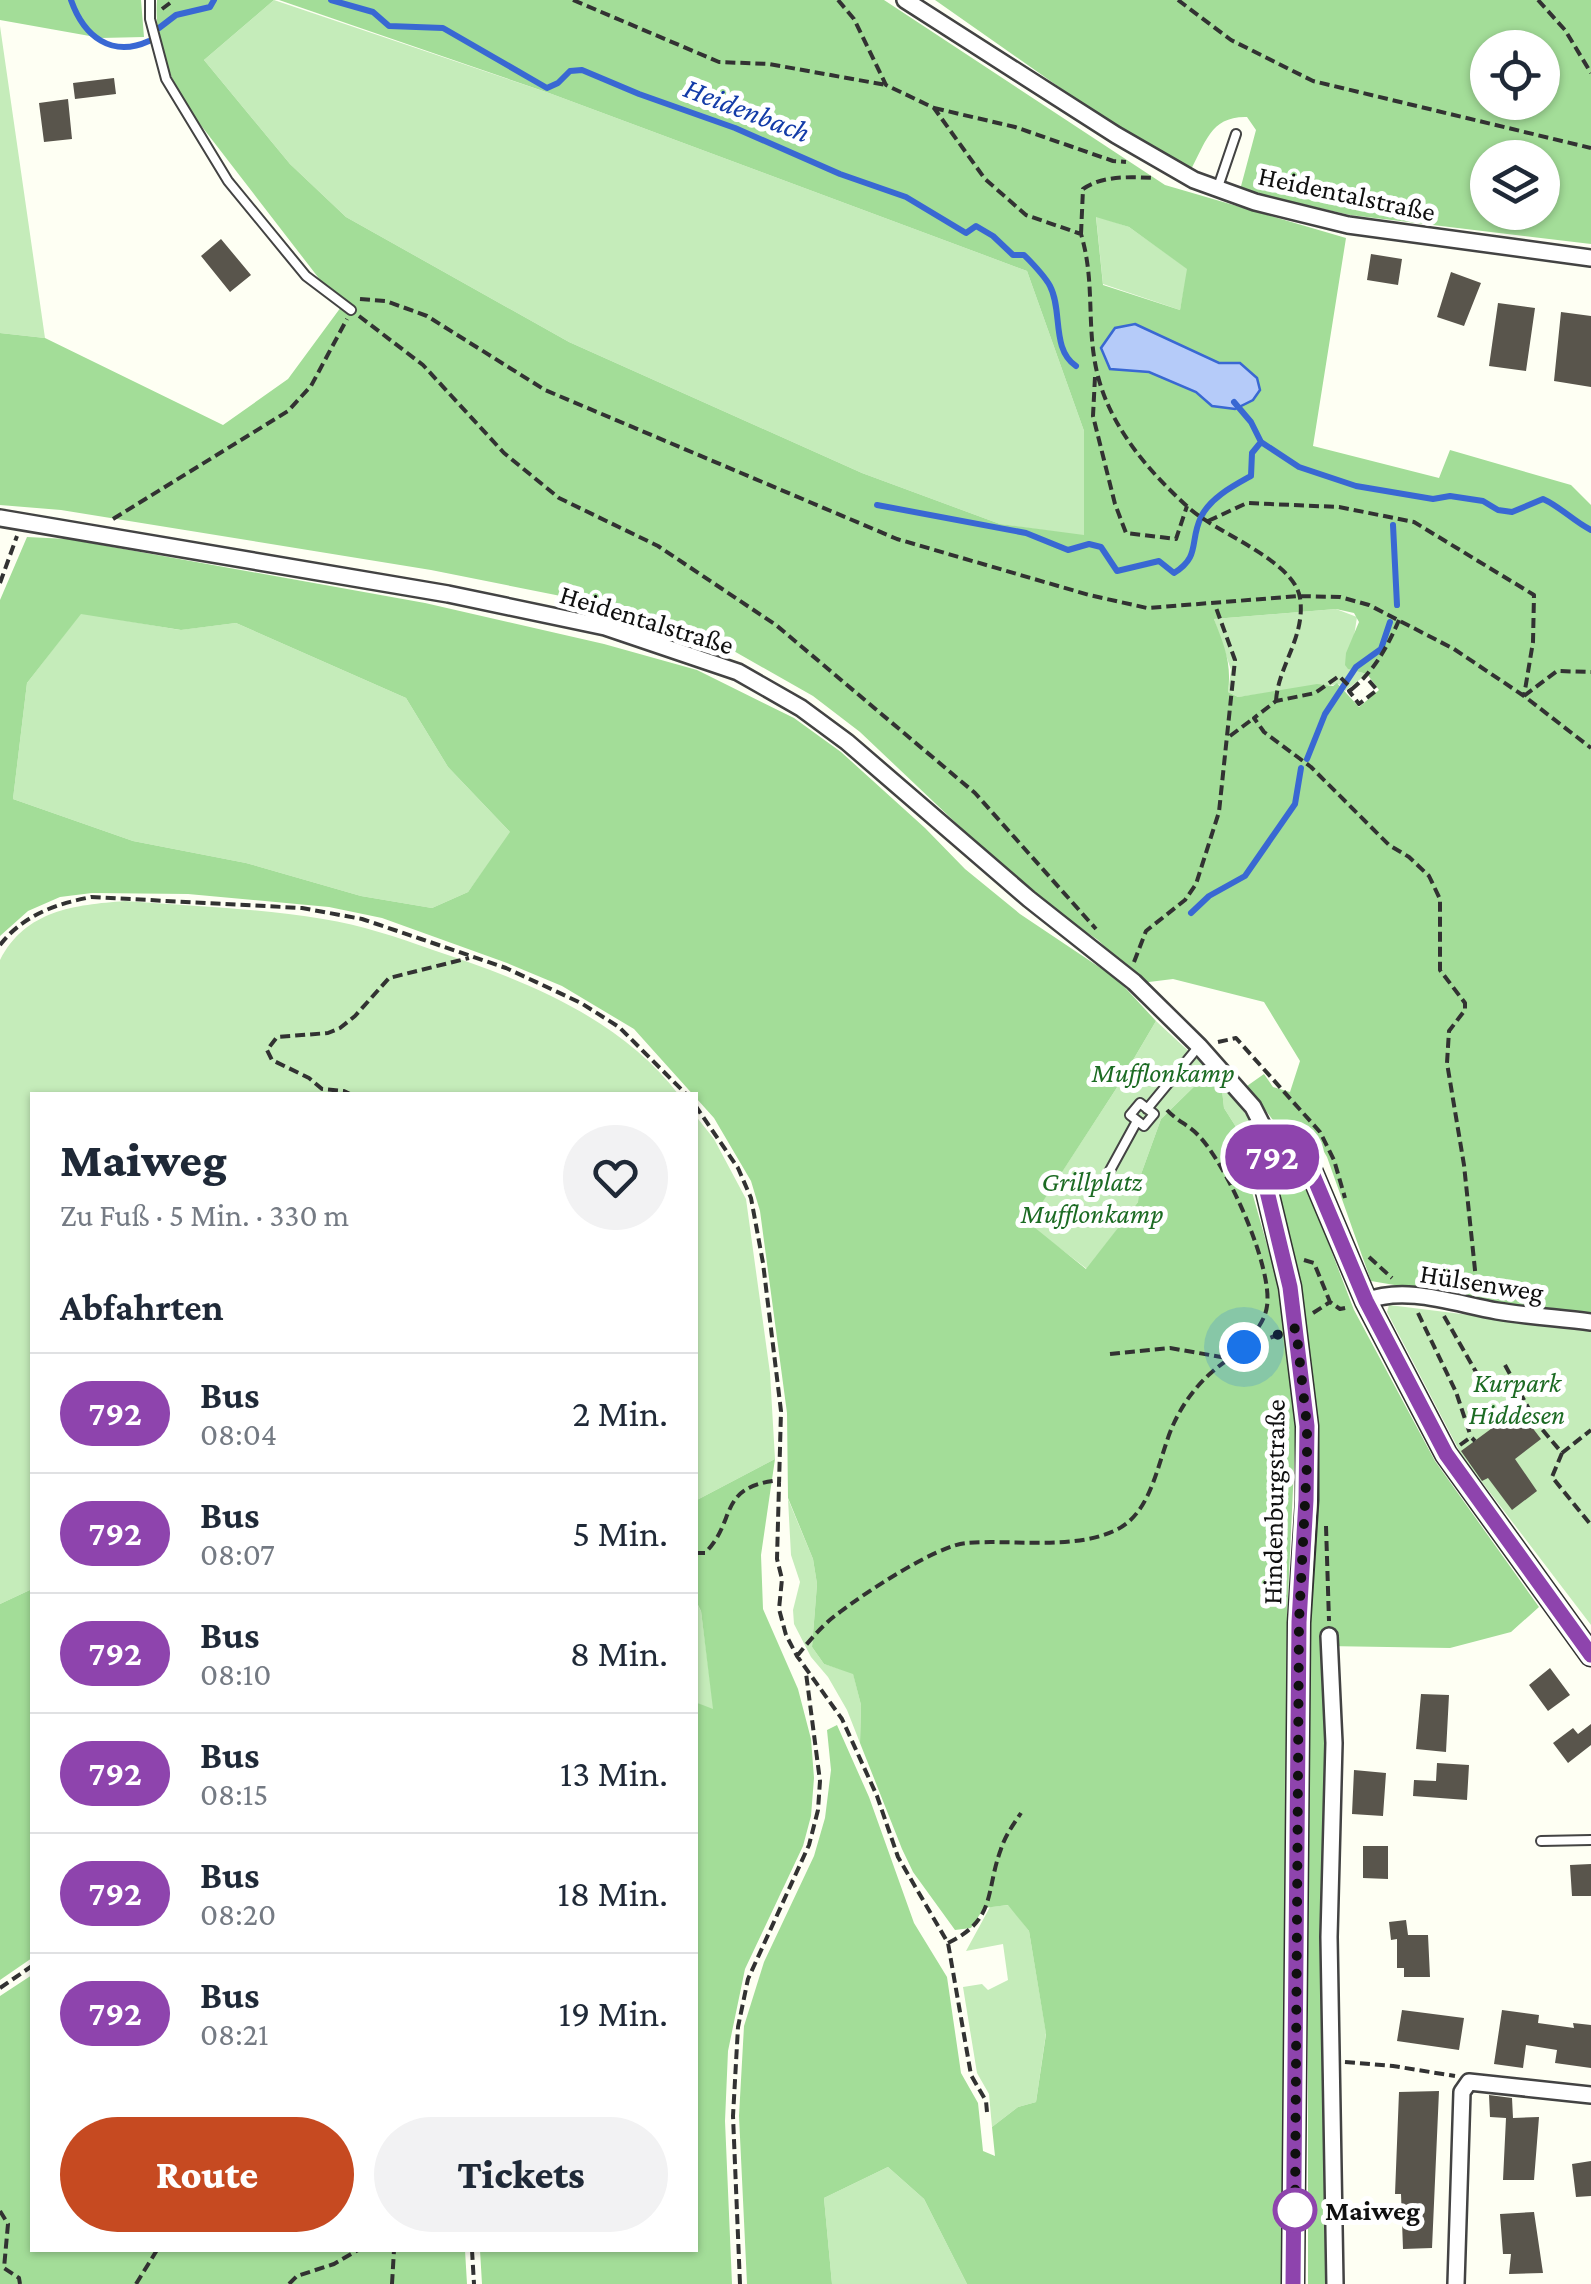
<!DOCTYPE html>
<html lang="de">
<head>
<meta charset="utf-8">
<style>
	:root { --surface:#fff; --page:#f2f2f3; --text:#1f2937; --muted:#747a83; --line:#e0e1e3; --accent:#c64a21 }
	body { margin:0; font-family:"Crimson Pro",serif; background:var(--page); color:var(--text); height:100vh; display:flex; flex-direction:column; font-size:38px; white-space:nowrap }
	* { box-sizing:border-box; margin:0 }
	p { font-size:32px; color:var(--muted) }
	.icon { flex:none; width:55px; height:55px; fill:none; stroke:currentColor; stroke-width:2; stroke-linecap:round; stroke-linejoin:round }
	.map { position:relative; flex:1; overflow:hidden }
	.panel { position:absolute; left:30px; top:1092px; width:668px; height:1160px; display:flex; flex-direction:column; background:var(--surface); border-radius:0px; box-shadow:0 2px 8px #0004 }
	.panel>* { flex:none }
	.badge { padding:0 20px; border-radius:32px; font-size:35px; line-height:65px }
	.controls { position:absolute; left:1470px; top:30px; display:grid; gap:20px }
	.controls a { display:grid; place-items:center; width:90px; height:90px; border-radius:50%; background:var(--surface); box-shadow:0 2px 8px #0004; font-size:50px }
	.you { position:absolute; width:50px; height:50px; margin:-25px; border:8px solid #fff; border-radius:50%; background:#1a73e8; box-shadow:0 0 0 15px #1a73e833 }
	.map>.badge { position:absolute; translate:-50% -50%; box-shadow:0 0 0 5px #fff }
	h2 { padding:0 30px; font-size:38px; line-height:90px }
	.round { display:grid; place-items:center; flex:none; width:105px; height:105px; border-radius:52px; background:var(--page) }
	.summary { display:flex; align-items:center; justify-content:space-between; height:170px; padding:0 30px }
	h1 { font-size:48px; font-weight:800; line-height:75px }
	.action { display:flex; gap:20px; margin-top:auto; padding:20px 30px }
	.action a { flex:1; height:115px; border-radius:60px; background:var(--accent); color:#fff; font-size:40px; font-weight:800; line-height:115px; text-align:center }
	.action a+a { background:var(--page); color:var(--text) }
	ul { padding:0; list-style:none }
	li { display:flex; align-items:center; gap:30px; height:120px; padding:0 30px; border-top:2px solid var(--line) }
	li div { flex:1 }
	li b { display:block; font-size:38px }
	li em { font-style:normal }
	li .badge { min-width:110px; font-weight:700; text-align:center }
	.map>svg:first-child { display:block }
	.green { fill:#c5ecba }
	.forest { fill:#a3dd98; fill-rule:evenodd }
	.water { fill:#b5cbf9; stroke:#3968d3; stroke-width:2.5 }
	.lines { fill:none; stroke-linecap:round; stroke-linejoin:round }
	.stream { stroke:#3968d3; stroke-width:6 }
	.building { fill:#59554c }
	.lane-casing { stroke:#434343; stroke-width:12 }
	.street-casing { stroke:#434343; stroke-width:20 }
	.secondary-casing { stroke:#323232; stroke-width:25 }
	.path { stroke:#323232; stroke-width:4; stroke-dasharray:10 5; stroke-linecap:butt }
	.lane { stroke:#fff; stroke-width:8 }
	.street { stroke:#fff; stroke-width:15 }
	.secondary { stroke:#f0ffae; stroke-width:20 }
	.line-casing { stroke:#fff; stroke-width:22 }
	.line { stroke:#8e44ad; stroke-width:15 }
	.walk { stroke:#101010; stroke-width:10; stroke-dasharray:0 18 }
	.stop-dot { fill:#fff; stroke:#8e44ad; stroke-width:5 }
	.labels { text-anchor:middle; stroke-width:10; stroke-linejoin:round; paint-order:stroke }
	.street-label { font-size:28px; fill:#101010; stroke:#fff }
	.park-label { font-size:28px; font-style:italic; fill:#1c6b23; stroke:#fff }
	.stop-label { font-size:28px; font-weight:bold; fill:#101010; stroke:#fff; text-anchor:start }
	.water-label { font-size:30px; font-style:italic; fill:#133ba8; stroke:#fff }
</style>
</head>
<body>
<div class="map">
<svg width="1591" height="2284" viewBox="0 0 1591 2284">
	<rect width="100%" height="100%" fill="#fefff3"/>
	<path class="green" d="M274 0 549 93 1027 271 1084 431V536L1000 524 862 473 569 342 346 217 290 164 204 60Z
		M0 26 45 338 0 333Z
		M1096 216 1129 227 1188 269 1180 310 1103 284Z
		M1336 609 1357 617 1349 669 1367 674 1345 691 1339 684 1238 697 1228 692 1231 670 1214 619Z
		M81 613 180 630 236 623 406 698 448 767 511 833 468 892 432 908 361 896 246 863 133 841 13 799 27 683Z
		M125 901C190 906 258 908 323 919 361 925 397 937 433 950 524 980 619 1017 679 1095H32V1589L0 1604V960C26 910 74 905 125 901Z
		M1156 1021 1210 1071 1161 1119 1140 1177 1138 1202 1087 1269 1028 1224 1116 1089Z
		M1221 1081 1258 1131 1259 1145 1251 1162 1250 1149 1224 1108Z
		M695 1115 714 1139 746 1199 770 1373 775 1459 695 1501Z
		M1389 1305 1591 1330V1625L1462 1456 1387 1312Z
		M788 1499 813 1559 817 1584 812 1647 824 1664 853 1673 861 1705 860 1743 847 1710 828 1677 811 1657 794 1624 793 1610 800 1582 791 1555Z
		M695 1599 701 1611 714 1711 695 1702Z
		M1009 1905 1029 1931 1046 2033 1036 2102 1018 2107 992 2127 989 2094 977 2073 963 1987 982 1984 988 1990 1008 1980 1003 1944 966 1951 990 1907Z
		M888 2167 924 2199 967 2284H832L824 2198Z"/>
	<path class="forest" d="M0 0H141L144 37 101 38 0 20Z
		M157 0H274L204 60 290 164 346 217 569 342 862 473 1000 524 1084 535V431L1027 271 549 93 279 0H884L1165 185 1346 238 1313 446 1439 478 1450 450 1571 485 1591 505V1313L1523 1307 1371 1281 1327 1157C1316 1136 1304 1123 1279 1128L1247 1086 1264 1074 1273 1087 1290 1092 1300 1061 1264 1002 1173 979 1141 983 1098 940 1033 896 860 732 813 696 718 642 616 607 431 570 61 510 0 505V333L45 338 223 425 288 379 341 307 186 106C168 73 154 38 157 0ZM1096 217 1129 227 1187 269 1180 310 1103 285ZM1336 609 1354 613 1359 622 1346 653 1345 665 1348 669 1367 674 1379 690 1359 707 1337 683 1333 686 1317 684 1238 697 1228 692C1232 663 1224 645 1214 619Z
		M935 0H1591V244L1350 215 1240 190 1256 130 1247 117C1210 116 1206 143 1190 171L1123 132ZM1488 48H1542V102H1488ZM1488 158H1542V212H1488Z
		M27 537 68 539 425 603 604 644 697 670 794 718 841 752 925 828 965 869 1020 914 1117 979 1156 1021 1116 1089 1029 1223 1086 1269 1138 1202 1140 1177 1161 1119 1210 1071 1221 1081 1224 1108 1250 1149V1185L1279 1287 1296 1424 1287 1618 1283 2284H967L924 2199 888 2167 824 2198 832 2284H747L739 2116 744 2026 764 1962 814 1856 825 1818 831 1770 827 1730 837 1725 869 1797 914 1923 947 1977 961 2073 978 2103 983 2151 995 2156 992 2127 1018 2107 1036 2102 1046 2034 1029 1931 1008 1905 984 1908 971 1928 955 1930 913 1872 902 1849 860 1743 861 1705 853 1674 824 1664 812 1647 817 1584 813 1559 788 1498 787 1413 760 1211 751 1181 714 1118 634 1029 562 986 507 963 382 918 329 907 188 894 92 893 60 897 28 911 0 936V600ZM81 614 181 630 236 623 406 698 448 767 510 832 468 892 432 908 361 896 246 863 133 841 13 799 27 683Z
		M1292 1173 1299 1177 1308 1190 1354 1310 1435 1461 1539 1607 1511 1632 1450 1648 1325 1646 1329 1739V2284H1308V1623L1315 1426 1305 1327 1275 1187 1279 1178Z
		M775 1459 761 1555 763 1609 798 1689 811 1739 814 1778 811 1816 803 1846 745 1969 728 2051 725 2121 732 2284H482L480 2250H695V1702L713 1709 701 1611 695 1599V1501Z
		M32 1589V1958L0 1980V1604Z
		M32 1975V2250H465L467 2284H0V1996Z"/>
	<path class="water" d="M1135 324 1219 363H1240L1257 378 1260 390 1253 400 1235 409 1212 406 1196 392 1149 372 1110 369 1101 348 1115 328Z"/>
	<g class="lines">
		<path class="stream" d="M71 0C84 37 112 58 149 41
			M331 0 373 12 389 26 443 28 547 88 558 83 570 71 582 70 639 94 735 128 840 174 906 197 966 233 976 226 993 236 1013 255H1024C1033 264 1044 275 1050 286 1063 311 1051 349 1076 366
			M159 28 176 15 210 7 214 0
			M1234 402 1251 422 1261 442 1299 467 1356 486 1433 499 1450 496 1483 501 1498 510 1512 512 1543 499C1561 507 1573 521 1591 530
			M877 505 1026 533 1068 550 1089 544 1101 547 1117 571 1159 561 1174 573C1201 556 1189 542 1201 517 1210 498 1233 486 1251 476L1252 453 1261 442
			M1393 525 1397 605
			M1307 759 1325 714 1356 667 1381 649 1390 622
			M1191 913 1209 896 1245 876 1295 804 1301 768"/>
	</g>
	<path class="building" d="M114 78 116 94 75 99 73 83Z
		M68 99 72 139 44 142 39 103Z
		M221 239 251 275 230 292 201 256Z
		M1371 254 1402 259 1398 285 1367 280Z
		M1451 272 1481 283 1464 326 1437 317Z
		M1498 303 1535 308 1526 371 1489 366Z
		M1561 312 1591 316V387L1554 381Z
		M1518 1409 1541 1439 1515 1459 1537 1491 1512 1510 1488 1478 1482 1481 1461 1451Z
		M1550 1668 1570 1695 1548 1711 1529 1685Z
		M1421 1694 1449 1695 1446 1752 1416 1749Z
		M1591 1724V1745L1568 1763 1553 1743 1573 1728 1578 1734Z
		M1437 1763 1469 1765 1467 1800 1413 1796 1414 1780 1436 1781Z
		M1354 1770 1386 1773 1383 1816 1352 1814Z
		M1363 1846H1388V1879L1363 1878Z
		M1591 1864V1896H1572L1570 1865Z
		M1406 1920 1408 1935H1428L1430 1977H1404V1968H1397V1939L1391 1940 1389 1922Z
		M1402 2010 1464 2018 1459 2050 1397 2041Z
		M1502 2010 1539 2015 1538 2023 1574 2028 1573 2023 1591 2025V2068L1555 2063 1557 2050 1526 2045 1523 2068 1494 2064Z
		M1439 2091 1432 2248 1403 2249 1401 2194H1395L1399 2092Z
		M1489 2095 1512 2098 1513 2118 1539 2117 1534 2180H1503L1506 2118 1490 2117Z
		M1591 2161V2196L1576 2197 1572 2164Z
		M1534 2212 1543 2273 1509 2274 1511 2254H1503L1500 2214Z"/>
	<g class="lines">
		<defs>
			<path id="lane" d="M150 0V19L166 79 228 181 306 276 351 310
				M1218 187 1236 134
				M1140 1103 1154 1114 1144 1126 1130 1115Z
				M1147 1109 1199 1046
				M1102 1185 1137 1121
				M1541 1841 1591 1840"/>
			<path id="street" d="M905 0 1116 135 1194 180 1255 202 1348 225 1591 258
				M0 518 448 594 605 627 738 672 801 708 847 742 1029 899 1134 982 1199 1046 1253 1107 1277 1154
				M1366 1301C1406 1285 1456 1304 1497 1311 1528 1316 1560 1318 1591 1322
				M1329 1636 1334 1743 1329 1937 1335 2284
				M1456 2284 1462 2092 1469 2082 1591 2095"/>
			<path id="secondary" d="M1293 2284 1299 1623 1307 1500V1426L1290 1287 1265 1183 1270 1158 1290 1153 1307 1161 1366 1301 1446 1454 1591 1655"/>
		</defs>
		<use href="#lane" class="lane-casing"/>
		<use href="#street" class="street-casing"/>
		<use href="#secondary" class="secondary-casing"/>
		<path class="path" d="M573 0 719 62 769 64 886 85
			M838 0 854 19 886 85 934 108 985 179 1026 215 1081 234C1099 294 1080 345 1109 407 1127 446 1157 479 1189 508 1216 533 1294 560 1300 598 1306 636 1278 666 1276 701
			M1178 0 1231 40 1313 81 1591 148
			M1538 0 1565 30 1591 73
			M162 9 174 0
			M934 108 1015 127 1113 161 1126 162
			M1081 234 1083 189C1103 175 1131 177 1154 178
			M360 299 386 301 427 316 545 390 897 539 1089 595 1147 608 1300 596 1340 597 1369 605 1454 649 1524 696 1591 748
			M359 316 423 365 504 453 559 498 658 546 776 625 975 793 1096 929
			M1095 377 1093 416 1115 504 1126 533 1176 539 1187 506
			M113 519 288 411 311 386 347 319
			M1208 521 1247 503 1339 507 1414 522 1534 595 1533 642 1524 696
			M0 583 17 536
			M1399 620C1388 646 1374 671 1352 689L1339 676 1315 693 1276 701 1254 718 1264 732 1311 767 1389 845 1409 857 1429 876 1440 899V970L1465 1003V1010L1449 1031 1447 1063 1464 1165 1477 1289
			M1352 689 1349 691 1359 704 1377 690 1366 677
			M1524 696 1557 671 1591 672
			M1230 736 1254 718
			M0 945C23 915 56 904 91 897L302 908 362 919 421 939 506 968 581 1003 619 1027 687 1095
			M1134 962 1146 931 1185 900 1196 884 1219 812 1235 660 1215 605
			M1218 1042 1236 1038 1320 1132 1334 1160 1345 1198
			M352 1095 344 1091 322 1089 309 1078 272 1060 267 1050 277 1037 328 1033 340 1028 355 1016 389 978 469 958
			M695 1105 738 1168 751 1198 763 1263 781 1411 777 1559 782 1579 779 1609 786 1635 797 1656 842 1719 877 1796 898 1857 948 1943 971 2075 986 2101 987 2112
			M1167 1110C1176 1120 1188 1125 1197 1134 1226 1162 1273 1267 1267 1306 1265 1322 1253 1334 1244 1347
			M1369 1257 1392 1278
			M1304 1260 1314 1263 1330 1302 1340 1309 1350 1307
			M1313 1313 1330 1302
			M1418 1313 1456 1392 1471 1437
			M1444 1316 1480 1379 1516 1391
			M1110 1354 1170 1348 1227 1358
			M1505 1365 1536 1422 1562 1453 1591 1430
			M1460 1445 1471 1437 1475 1441
			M1562 1453 1552 1477 1591 1525
			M1326 1526 1329 1621
			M695 1553H705C738 1520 716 1486 781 1480
			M797 1656C810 1640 823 1624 840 1612 866 1592 936 1546 966 1543 1012 1539 1076 1551 1118 1529 1154 1510 1158 1457 1174 1423 1195 1378 1231 1352 1275 1336
			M948 1943C997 1919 985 1892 1001 1849 1005 1836 1013 1825 1021 1813
			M0 1988 32 1966
			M1345 2062 1393 2066 1455 2076
			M0 2211 8 2224 4 2268 19 2278 20 2284
			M472 2250 474 2284
			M136 2284 157 2250
			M289 2284 297 2276 334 2264 358 2250
			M392 2284 394 2250
			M740 2284 733 2116 738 2027 748 1979 809 1845 818 1810 820 1781 806 1673"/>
		<use href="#lane" class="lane"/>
		<use href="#street" class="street"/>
		<use href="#secondary" class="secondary"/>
	</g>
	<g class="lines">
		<defs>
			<path id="line" d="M1293 2284 1299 1622 1306 1500 1307 1426 1290 1287 1265 1183 1270 1158 1290 1154 1307 1161 1366 1301 1446 1454 1591 1655"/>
		</defs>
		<use href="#line" class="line-casing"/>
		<use href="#line" class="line"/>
		<path class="walk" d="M1244 1347 1296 1328 1307 1426V1463L1299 1622 1295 2210"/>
	</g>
	<circle class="stop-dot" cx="1295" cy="2210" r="20"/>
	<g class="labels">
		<g class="street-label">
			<text transform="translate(1347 193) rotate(12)" y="10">Heidentalstraße</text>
			<text transform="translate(647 619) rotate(17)" y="10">Heidentalstraße</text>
			<text transform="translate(1482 1282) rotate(9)" y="10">Hülsenweg</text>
			<text transform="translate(1273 1502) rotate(-89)" y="10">Hindenburgstraße</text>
		</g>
		<g class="park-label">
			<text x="1163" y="1082">Mufflonkamp</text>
			<text x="1092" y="1191">Grillplatz<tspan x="1092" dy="32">Mufflonkamp</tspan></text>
			<text x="1517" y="1392">Kurpark<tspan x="1517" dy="32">Hiddesen</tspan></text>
		</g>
		<g class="stop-label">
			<text x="1325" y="2220">Maiweg</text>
		</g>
		<g class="water-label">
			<text transform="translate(747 110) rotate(21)" y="10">Heidenbach</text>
		</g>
	</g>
</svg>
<div class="controls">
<a><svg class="icon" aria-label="locate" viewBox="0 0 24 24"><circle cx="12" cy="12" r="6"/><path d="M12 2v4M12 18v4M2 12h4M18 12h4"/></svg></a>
<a><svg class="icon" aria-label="layers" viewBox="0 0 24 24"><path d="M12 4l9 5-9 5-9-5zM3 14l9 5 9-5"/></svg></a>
</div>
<div class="you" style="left:1244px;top:1347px"></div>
<b class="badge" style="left:1272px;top:1157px;background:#8e44ad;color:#fff">792</b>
<section class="panel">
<div class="summary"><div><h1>Maiweg</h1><p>Zu Fuß · 5 Min. · 330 m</p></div><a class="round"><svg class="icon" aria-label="heart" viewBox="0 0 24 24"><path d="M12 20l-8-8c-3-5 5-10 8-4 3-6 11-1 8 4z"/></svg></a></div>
<h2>Abfahrten</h2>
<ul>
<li><span class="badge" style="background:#8e44ad;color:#fff">792</span><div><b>Bus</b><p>08:04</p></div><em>2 Min.</em></li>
<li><span class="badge" style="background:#8e44ad;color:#fff">792</span><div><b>Bus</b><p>08:07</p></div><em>5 Min.</em></li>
<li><span class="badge" style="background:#8e44ad;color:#fff">792</span><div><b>Bus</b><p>08:10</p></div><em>8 Min.</em></li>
<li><span class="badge" style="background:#8e44ad;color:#fff">792</span><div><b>Bus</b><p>08:15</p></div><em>13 Min.</em></li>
<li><span class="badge" style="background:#8e44ad;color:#fff">792</span><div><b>Bus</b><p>08:20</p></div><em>18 Min.</em></li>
<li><span class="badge" style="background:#8e44ad;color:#fff">792</span><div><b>Bus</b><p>08:21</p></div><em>19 Min.</em></li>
</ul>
<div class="action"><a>Route</a><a>Tickets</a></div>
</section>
</div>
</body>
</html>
